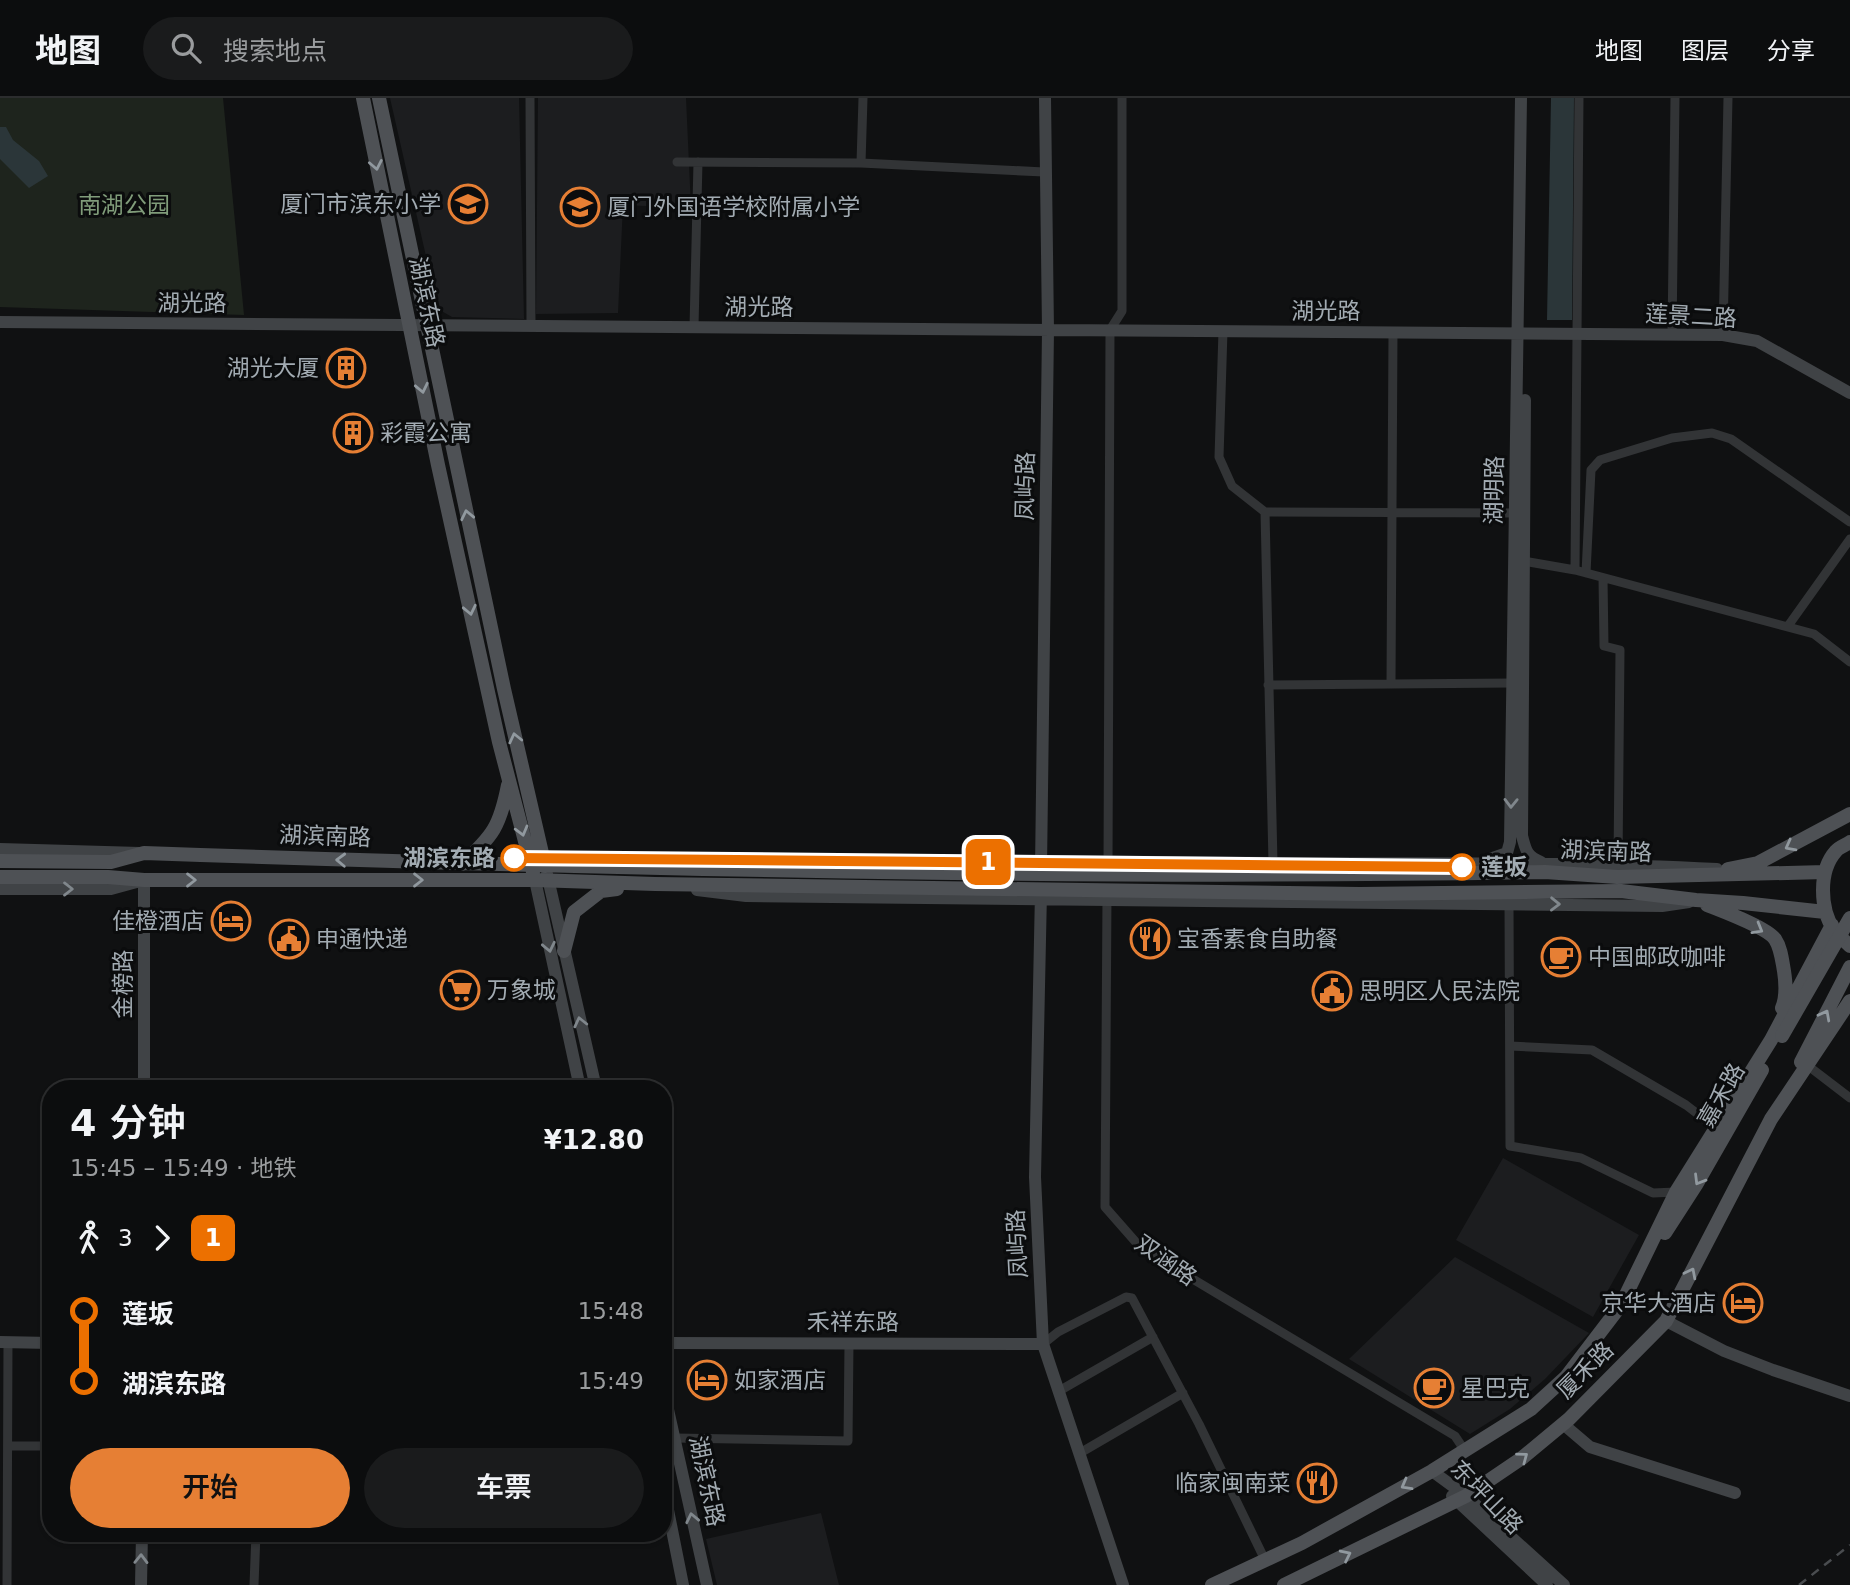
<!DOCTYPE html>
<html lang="zh">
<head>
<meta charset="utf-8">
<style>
	:root { --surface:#0c0d0e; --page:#1a1b1c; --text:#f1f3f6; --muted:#9a9c9e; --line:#2c2d2e; --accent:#e67f34 }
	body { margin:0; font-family:"DejaVu Sans","Noto Sans SC",sans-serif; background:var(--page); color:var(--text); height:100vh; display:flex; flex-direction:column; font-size:26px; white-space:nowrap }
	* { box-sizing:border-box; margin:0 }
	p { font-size:23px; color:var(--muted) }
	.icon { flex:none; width:38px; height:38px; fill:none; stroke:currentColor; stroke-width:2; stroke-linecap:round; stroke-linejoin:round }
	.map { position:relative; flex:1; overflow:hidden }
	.side { position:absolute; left:42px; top:982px; width:630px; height:462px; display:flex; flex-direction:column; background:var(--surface); border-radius:28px; box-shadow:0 2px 5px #0004,0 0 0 2px var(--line) }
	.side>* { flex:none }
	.badge { padding:0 14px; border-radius:10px; font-size:24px; line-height:46px }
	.map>.badge { position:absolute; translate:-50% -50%; box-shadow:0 0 0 4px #fff }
	.legs { display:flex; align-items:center; gap:10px; height:77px; padding:0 28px; font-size:23px }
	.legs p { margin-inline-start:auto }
	.headline { display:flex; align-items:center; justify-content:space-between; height:119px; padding:0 28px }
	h1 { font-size:38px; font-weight:600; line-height:52px }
	.action { display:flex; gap:14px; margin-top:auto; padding:14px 28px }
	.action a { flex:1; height:80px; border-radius:42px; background:var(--accent); color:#111; font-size:28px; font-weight:600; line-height:80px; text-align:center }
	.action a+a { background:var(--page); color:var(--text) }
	ul { padding:0 28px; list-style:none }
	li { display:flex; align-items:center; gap:24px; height:70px; font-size:26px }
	li i { display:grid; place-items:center; width:10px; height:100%; margin:0 9px; background:currentColor }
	li i::after { content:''; width:18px; height:18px; margin:-9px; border:5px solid; border-radius:50%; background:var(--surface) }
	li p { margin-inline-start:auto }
	li:first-child i { background:linear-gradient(#0000 50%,currentColor 0) }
	li:last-child i { background:linear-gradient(currentColor 50%,#0000 0) }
	header { display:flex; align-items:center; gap:42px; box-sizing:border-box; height:98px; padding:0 35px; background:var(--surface); border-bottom:2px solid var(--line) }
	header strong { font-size:33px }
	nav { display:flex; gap:38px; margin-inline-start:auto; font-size:24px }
	.search { width:490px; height:63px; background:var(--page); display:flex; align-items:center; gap:18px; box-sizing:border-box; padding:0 24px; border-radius:38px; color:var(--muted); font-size:26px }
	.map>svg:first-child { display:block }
	.built { fill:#1c1d1f }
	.green { fill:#1e241d }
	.water { fill:#2b3639 }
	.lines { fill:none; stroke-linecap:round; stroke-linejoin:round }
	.street { stroke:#323436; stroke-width:9 }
	.secondary { stroke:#404346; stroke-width:12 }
	.primary { stroke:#4e5155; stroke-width:14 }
	.rail { stroke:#494c4f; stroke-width:2.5; stroke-dasharray:9 7; stroke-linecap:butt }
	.primary-bridge { stroke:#4e5155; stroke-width:14 }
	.oneway { stroke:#91999f }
	.oneway2 { stroke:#80878c }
	.line-1-casing { stroke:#fff; stroke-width:16 }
	.line-1 { stroke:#ec7000; stroke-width:10 }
	.stop-1-dot { fill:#fff; stroke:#ec7000; stroke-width:3.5 }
	.labels { text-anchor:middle; stroke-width:6; stroke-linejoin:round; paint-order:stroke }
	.poi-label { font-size:23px; fill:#a2abb2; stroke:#0b0c0d; text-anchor:start }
	.park-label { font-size:23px; fill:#809c7a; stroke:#0b0c0d }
	.street-label { font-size:23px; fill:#a2abb2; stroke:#0b0c0d }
	.stop-label { font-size:23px; font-weight:bold; fill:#a2abb2; stroke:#0b0c0d; text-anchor:end }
</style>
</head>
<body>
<header>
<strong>地图</strong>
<div class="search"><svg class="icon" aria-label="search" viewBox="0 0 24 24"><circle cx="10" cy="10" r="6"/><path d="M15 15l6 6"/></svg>搜索地点</div>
<nav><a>地图</a><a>图层</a><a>分享</a></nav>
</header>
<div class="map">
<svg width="1850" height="1487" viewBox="0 0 1850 1487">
	<rect width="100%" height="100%" fill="#101112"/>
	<path class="built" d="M390 0H519L524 221 452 219 438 211Z
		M538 0H686L691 110 623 107 618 215 536 216Z
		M1503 1060 1639 1137 1593 1219 1456 1142Z
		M1455 1159 1589 1235 1545 1281 1510 1311 1470 1336 1349 1261Z
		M821 1415 839 1487H717L706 1441Z"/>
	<path class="green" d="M0 0H223L244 217 0 209Z"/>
	<path class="water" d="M1551 0H1574L1572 222H1547Z
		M0 29H6L13 42 39 63 48 78 29 90 0 61Z"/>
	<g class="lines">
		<path class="street" d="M530 0 531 228
			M677 64 861 65 1044 74
			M861 65 863 0
			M694 229 698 64
			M1223 233 1219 359 1232 388 1265 414 1273 765
			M1672 237 1675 0
			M1723 237 1728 0
			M1265 414 1515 415
			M1523 463 1575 472 1814 536 1850 564
			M1575 472 1579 0
			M1586 475 1591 372 1600 362 1672 340 1712 335 1731 341 1850 424
			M1603 480 1604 548 1620 552 1618 765
			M1788 528 1850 441
			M1391 586 1393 234
			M1268 587 1512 585
			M1108 768 1110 232 1122 213V0
			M1107 797 1105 1109 1141 1150 1455 1338 1465 1353
			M1509 805 1510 1048 1581 1060 1653 1095 1676 1094
			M1510 948 1592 952 1686 1007 1716 1030
			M1807 967 1850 1000
			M1043 1246 1058 1234 1126 1199 1132 1200 1199 1326 1265 1462
			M1059 1293 1153 1239
			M675 1340 848 1343 849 1245
			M8 1348H51
			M1080 1355 1183 1295
			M7 1487 8 1244
			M254 1487 256 1435"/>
		<path class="secondary" d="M0 224 1723 237 1757 243 1850 295
			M1525 302 1522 738C1526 752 1526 758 1541 764
			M0 751 140 755
			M1490 761 1507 755 1510 744 1521 0
			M648 766 675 760C875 762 1074 765 1273 765 1422 766 1569 763 1717 771
			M1041 770 1048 232 1045 0
			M547 776 596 990
			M535 782 580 990
			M0 791H111L144 782V990
			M697 792 746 798 1662 808 1689 804
			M1041 794 1035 1079 1043 1246 1123 1487
			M1666 1223 1724 1253 1773 1272 1850 1298
			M0 1244 51 1245
			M663 1245 1043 1246
			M663 1289 707 1487
			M1563 1326 1590 1349 1735 1395
			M1432 1373 1466 1398 1564 1487
			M663 1387 683 1487
			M1452 1398 1547 1487
			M141 1487 142 1435"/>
		<path class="primary" d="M363 0 438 367 499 644 533 774
			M379 0 504 591 545 768
			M1850 744C1846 747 1839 749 1836 753 1818 773 1820 811 1834 832 1838 838 1845 843 1850 848
			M0 763 111 764 144 755C611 771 1077 782 1545 774L1617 779 1825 774
			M462 766C493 738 500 728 508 687
			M1728 771 1758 765 1850 716
			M0 779H108L144 782H535L655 786 1360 796 1621 793 1696 802 1743 805 1825 814
			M1707 807C1722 813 1766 829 1775 841 1781 850 1782 862 1784 873 1786 886 1787 898 1782 910
			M564 853 574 814 601 793 617 791
			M1801 964 1850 869
			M1665 1135 1696 1087 1762 972
			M1212 1487 1302 1445 1432 1373 1531 1311 1566 1279 1621 1207 1676 1094 1771 942 1832 827
			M1284 1487 1466 1398 1522 1360 1569 1321 1666 1223 1771 1021 1850 903"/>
		<path class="rail" d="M1799 1487 1850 1447"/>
		<path class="primary-bridge" d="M1782 938 1850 820"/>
	</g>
	<defs><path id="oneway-chevron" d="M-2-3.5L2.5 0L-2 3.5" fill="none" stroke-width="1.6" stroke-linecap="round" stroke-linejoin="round" transform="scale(1.75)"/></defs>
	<g class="oneway">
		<use href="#oneway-chevron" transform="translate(376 67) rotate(79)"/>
		<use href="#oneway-chevron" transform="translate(422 290) rotate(78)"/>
		<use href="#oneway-chevron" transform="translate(467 417) rotate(-102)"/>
		<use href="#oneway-chevron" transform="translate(470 512) rotate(78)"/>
		<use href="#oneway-chevron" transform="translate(515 640) rotate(-103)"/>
		<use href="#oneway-chevron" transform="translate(522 733) rotate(75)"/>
		<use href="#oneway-chevron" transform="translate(1790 748) rotate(152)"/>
		<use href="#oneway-chevron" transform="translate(341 762) rotate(-178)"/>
		<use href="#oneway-chevron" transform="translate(191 782)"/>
		<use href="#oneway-chevron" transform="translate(418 782)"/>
		<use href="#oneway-chevron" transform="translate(1758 831) rotate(30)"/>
		<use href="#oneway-chevron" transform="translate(1825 917) rotate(-62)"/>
		<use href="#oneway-chevron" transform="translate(1699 1082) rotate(121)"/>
		<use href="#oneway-chevron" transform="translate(1691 1175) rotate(-63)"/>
		<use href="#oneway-chevron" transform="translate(1523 1359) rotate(-37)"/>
		<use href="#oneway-chevron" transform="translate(1406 1387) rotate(151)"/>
		<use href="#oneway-chevron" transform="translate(1346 1457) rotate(-26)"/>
	</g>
	<g class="oneway2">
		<use href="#oneway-chevron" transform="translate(1511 705) rotate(91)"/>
		<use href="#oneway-chevron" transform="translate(68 791)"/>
		<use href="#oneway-chevron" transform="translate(1555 806) rotate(1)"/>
		<use href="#oneway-chevron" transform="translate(549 849) rotate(78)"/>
		<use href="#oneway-chevron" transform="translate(580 924) rotate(-103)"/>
		<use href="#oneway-chevron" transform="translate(692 1420) rotate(-102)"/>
		<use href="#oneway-chevron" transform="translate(141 1461) rotate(-89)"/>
	</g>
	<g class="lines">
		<defs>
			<path id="line-1" d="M514 760 1462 769"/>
		</defs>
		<use href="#line-1" class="line-1-casing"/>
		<use href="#line-1" class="line-1"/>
	</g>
	<defs>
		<symbol id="school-ring" viewBox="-11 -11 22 22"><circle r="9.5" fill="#0b0c0d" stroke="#e67f34" stroke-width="1.5"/><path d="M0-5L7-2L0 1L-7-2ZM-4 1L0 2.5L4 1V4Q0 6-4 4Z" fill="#e67f34"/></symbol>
		<symbol id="building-ring" viewBox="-11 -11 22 22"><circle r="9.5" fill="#0b0c0d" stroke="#e67f34" stroke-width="1.5"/><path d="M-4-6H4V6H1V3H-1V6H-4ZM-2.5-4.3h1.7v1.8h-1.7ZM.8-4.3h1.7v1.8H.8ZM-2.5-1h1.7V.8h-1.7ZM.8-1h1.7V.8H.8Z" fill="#e67f34"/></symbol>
		<symbol id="hotel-ring" viewBox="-11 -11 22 22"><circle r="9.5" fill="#0b0c0d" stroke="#e67f34" stroke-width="1.5"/><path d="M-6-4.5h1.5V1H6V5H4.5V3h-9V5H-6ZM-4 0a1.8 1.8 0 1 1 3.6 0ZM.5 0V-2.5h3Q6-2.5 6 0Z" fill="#e67f34"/></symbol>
		<symbol id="civic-ring" viewBox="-11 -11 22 22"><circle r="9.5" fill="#0b0c0d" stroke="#e67f34" stroke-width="1.5"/><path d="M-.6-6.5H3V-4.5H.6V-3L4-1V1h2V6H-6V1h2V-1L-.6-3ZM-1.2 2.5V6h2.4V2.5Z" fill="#e67f34"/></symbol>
		<symbol id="restaurant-ring" viewBox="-11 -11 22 22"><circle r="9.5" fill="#0b0c0d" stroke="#e67f34" stroke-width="1.5"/><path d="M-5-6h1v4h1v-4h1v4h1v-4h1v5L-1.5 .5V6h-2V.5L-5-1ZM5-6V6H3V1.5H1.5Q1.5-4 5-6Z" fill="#e67f34"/></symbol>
		<symbol id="cafe-ring" viewBox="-11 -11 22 22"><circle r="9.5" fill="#0b0c0d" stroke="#e67f34" stroke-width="1.5"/><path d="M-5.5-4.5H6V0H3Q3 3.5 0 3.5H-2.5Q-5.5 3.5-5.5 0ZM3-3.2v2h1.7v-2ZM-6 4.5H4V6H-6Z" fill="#e67f34"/></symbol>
		<symbol id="supermarket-ring" viewBox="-11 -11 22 22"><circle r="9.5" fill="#0b0c0d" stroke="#e67f34" stroke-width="1.5"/><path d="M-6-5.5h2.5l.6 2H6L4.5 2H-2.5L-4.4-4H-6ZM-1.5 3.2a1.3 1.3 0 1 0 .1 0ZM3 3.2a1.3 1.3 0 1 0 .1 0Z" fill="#e67f34"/></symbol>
	</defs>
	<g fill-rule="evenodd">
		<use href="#school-ring" x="446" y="84" width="44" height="44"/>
		<use href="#school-ring" x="558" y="87" width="44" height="44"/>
		<use href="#building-ring" x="324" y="248" width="44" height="44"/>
		<use href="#building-ring" x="331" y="313" width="44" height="44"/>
		<use href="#hotel-ring" x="209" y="801" width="44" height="44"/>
		<use href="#civic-ring" x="267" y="819" width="44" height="44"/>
		<use href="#restaurant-ring" x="1128" y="819" width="44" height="44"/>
		<use href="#cafe-ring" x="1539" y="837" width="44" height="44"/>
		<use href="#supermarket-ring" x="438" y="870" width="44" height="44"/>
		<use href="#civic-ring" x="1310" y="871" width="44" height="44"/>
		<use href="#hotel-ring" x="1721" y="1183" width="44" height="44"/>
		<use href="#hotel-ring" x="685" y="1260" width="44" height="44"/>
		<use href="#cafe-ring" x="1412" y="1268" width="44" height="44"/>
		<use href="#restaurant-ring" x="1295" y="1363" width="44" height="44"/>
	</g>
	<g class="stop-1-dot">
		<circle cx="514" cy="760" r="12"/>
		<circle cx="1462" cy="769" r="12"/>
	</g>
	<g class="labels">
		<g class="poi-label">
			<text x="441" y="114" text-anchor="end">厦门市滨东小学</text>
			<text x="607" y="117">厦门外国语学校附属小学</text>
			<text x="319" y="278" text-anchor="end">湖光大厦</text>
			<text x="380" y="343">彩霞公寓</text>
			<text x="204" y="831" text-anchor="end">佳橙酒店</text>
			<text x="316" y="849">申通快递</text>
			<text x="1177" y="849">宝香素食自助餐</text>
			<text x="1588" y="867">中国邮政咖啡</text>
			<text x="487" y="900">万象城</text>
			<text x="1359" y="901">思明区人民法院</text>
			<text x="1716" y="1213" text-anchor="end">京华大酒店</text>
			<text x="734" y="1290">如家酒店</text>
			<text x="1461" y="1298">星巴克</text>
			<text x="1290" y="1393" text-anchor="end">临家闽南菜</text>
		</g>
		<g class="park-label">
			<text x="124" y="115">南湖公园</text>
		</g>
		<g class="street-label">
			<text transform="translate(427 204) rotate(78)" y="8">湖滨东路</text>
			<text x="192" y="213">湖光路</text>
			<text x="759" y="217">湖光路</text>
			<text x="1326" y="221">湖光路</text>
			<text transform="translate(1691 218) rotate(3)" y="8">莲景二路</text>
			<text transform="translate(1025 388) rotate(-89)" y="8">凤屿路</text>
			<text transform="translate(1494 392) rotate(-89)" y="8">湖明路</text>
			<text transform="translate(325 738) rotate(2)" y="8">湖滨南路</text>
			<text transform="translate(1606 753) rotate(2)" y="8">湖滨南路</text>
			<text transform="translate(123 886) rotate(-90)" y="8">金榜路</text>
			<text transform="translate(1721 997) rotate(-60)" y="8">嘉禾路</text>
			<text transform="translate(1017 1146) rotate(-93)" y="8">凤屿路</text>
			<text transform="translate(1166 1162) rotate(35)" y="8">双涵路</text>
			<text x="853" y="1232">禾祥东路</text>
			<text transform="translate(1585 1272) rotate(-45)" y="8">厦禾路</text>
			<text transform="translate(707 1383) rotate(78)" y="8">湖滨东路</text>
			<text transform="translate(1487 1399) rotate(46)" y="8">东坪山路</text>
		</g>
		<g class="stop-label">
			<text x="495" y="768">湖滨东路</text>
			<text x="1481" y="777" text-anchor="start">莲坂</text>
		</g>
	</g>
</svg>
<b class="badge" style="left:988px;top:764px;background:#ec7000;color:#fff">1</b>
<section class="side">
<div class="headline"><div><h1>4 分钟</h1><p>15:45 – 15:49 · 地铁</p></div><b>¥12.80</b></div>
<div class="legs"><svg class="icon" aria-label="walk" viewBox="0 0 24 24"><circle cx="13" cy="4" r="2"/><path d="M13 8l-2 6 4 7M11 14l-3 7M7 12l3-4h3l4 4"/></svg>3<svg class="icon" aria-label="forward" viewBox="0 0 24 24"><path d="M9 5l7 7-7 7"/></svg><b class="badge" style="background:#ec7000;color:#fff">1</b></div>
<ul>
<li><i style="color:#ec7000"></i><b>莲坂</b><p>15:48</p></li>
<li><i style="color:#ec7000"></i><b>湖滨东路</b><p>15:49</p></li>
</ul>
<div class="action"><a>开始</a><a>车票</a></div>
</section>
</div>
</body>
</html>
